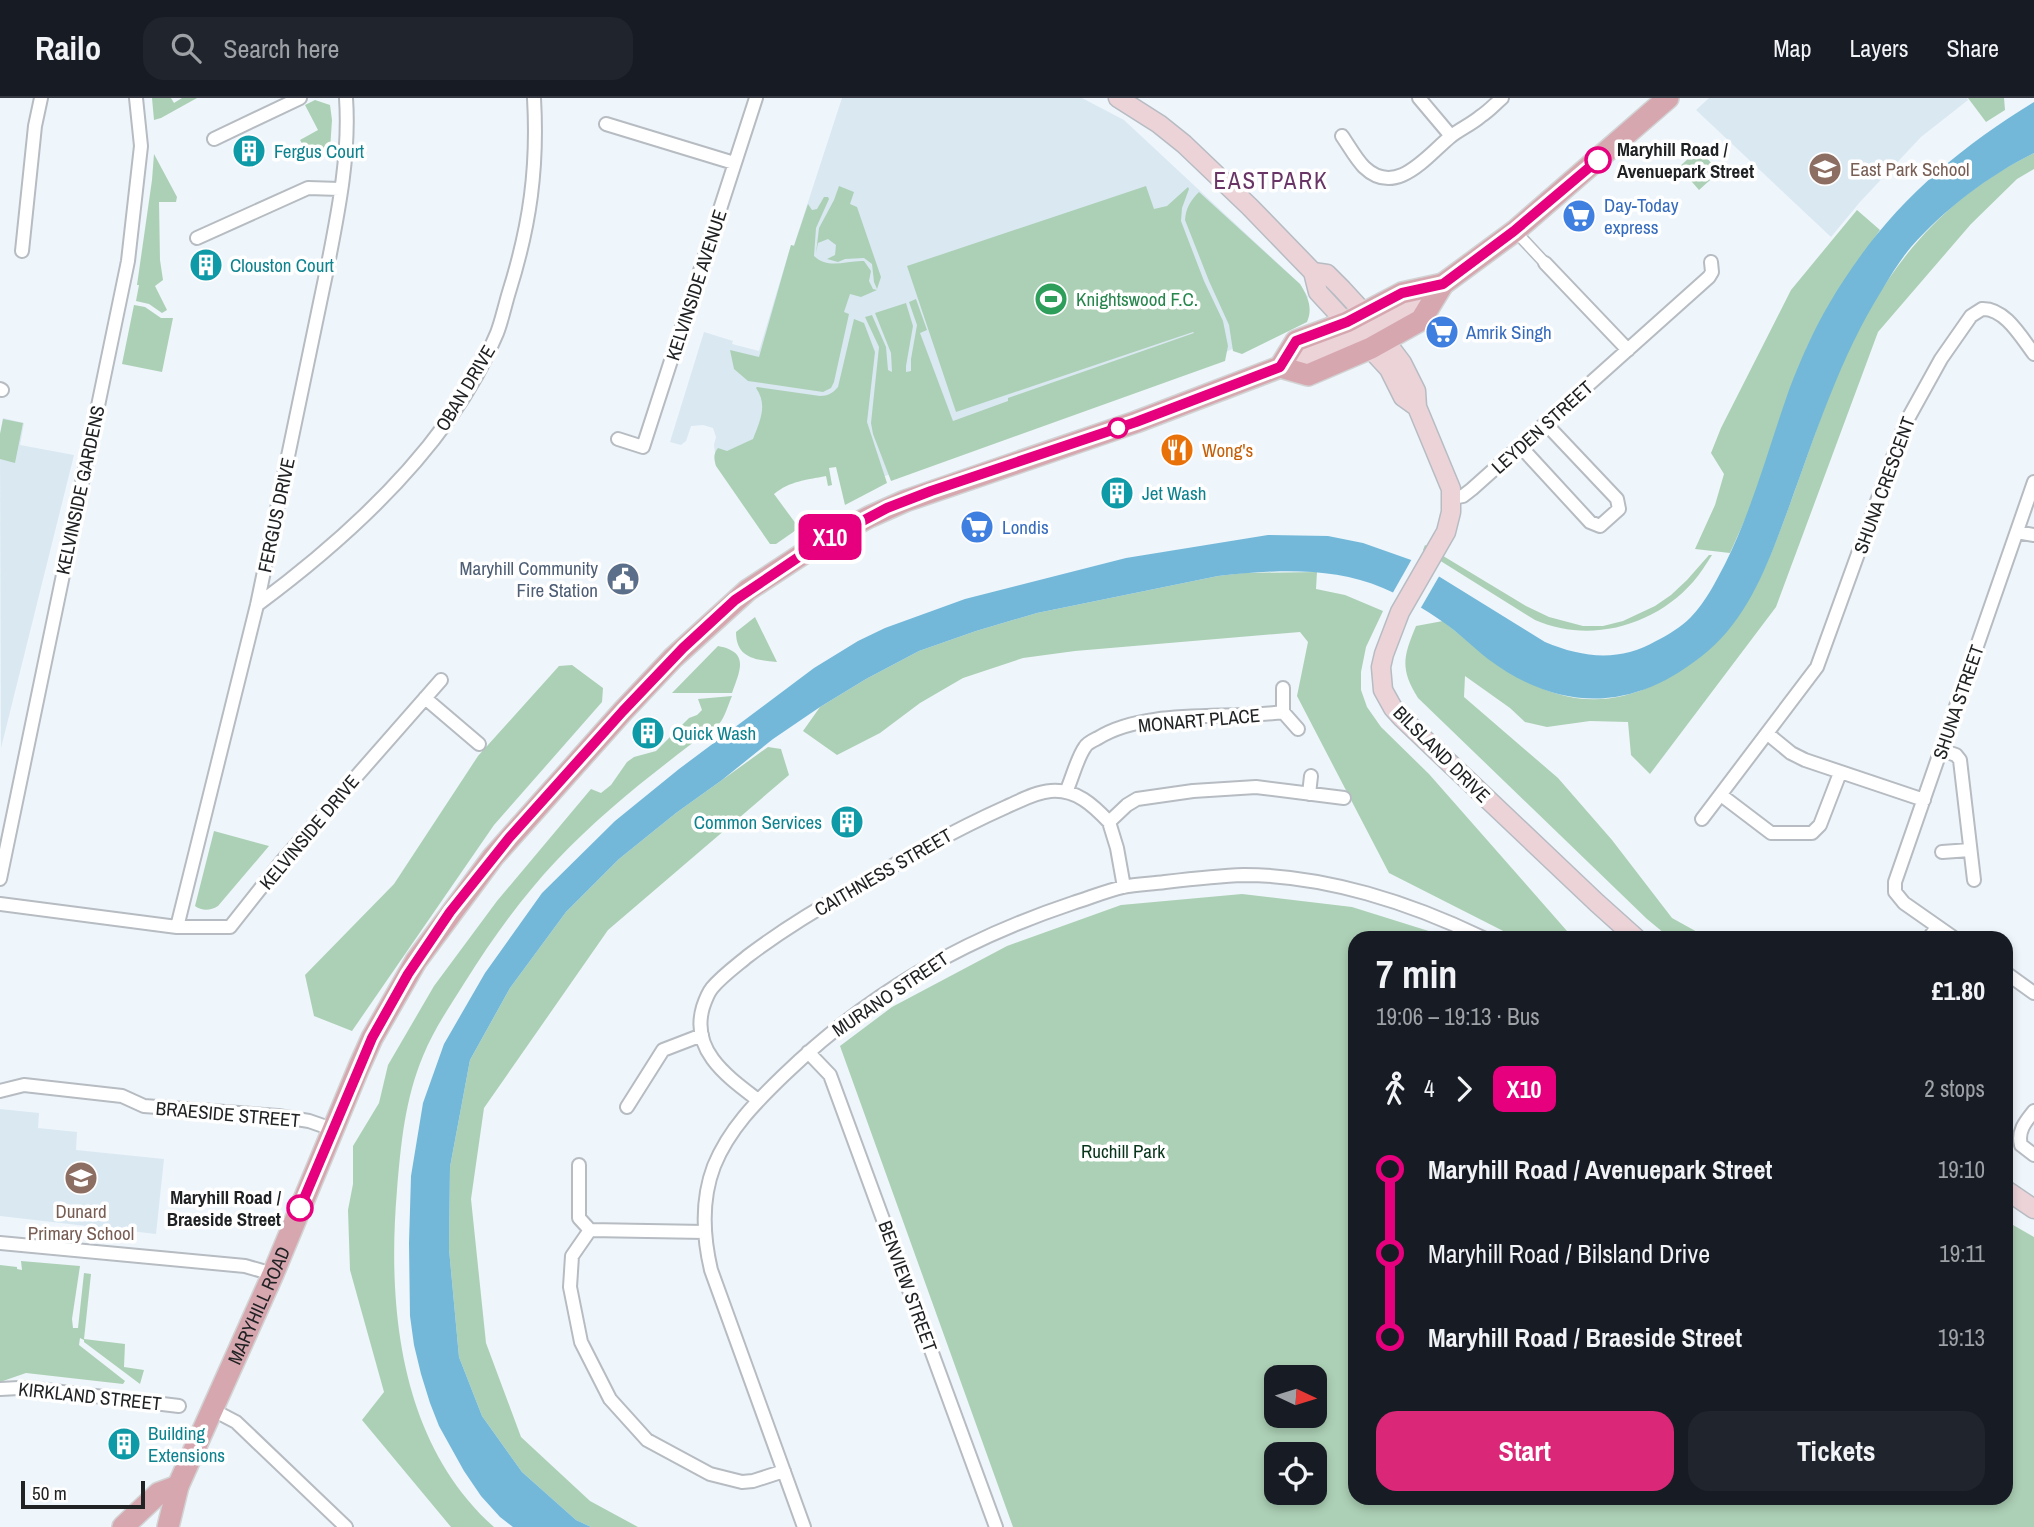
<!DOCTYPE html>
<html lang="en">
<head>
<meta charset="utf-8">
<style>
	:root { --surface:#171b24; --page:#20242c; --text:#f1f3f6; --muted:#9ea1a6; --line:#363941; --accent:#db2777 }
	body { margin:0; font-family:"Archivo Narrow",sans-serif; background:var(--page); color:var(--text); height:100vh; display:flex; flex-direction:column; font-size:26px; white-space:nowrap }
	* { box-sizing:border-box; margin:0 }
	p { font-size:23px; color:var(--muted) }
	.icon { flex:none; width:38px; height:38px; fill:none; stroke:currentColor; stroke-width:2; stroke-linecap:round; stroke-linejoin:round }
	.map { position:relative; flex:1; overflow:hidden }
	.side { position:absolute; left:1348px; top:833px; width:665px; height:574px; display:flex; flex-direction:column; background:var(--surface); border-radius:21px; box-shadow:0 4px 10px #0003 }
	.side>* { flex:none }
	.badge { padding:0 14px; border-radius:10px; font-size:24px; line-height:46px }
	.needle { width:46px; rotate:94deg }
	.tools { position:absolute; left:1264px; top:1267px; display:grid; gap:14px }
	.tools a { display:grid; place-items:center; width:63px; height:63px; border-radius:14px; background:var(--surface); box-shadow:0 4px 10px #0003; font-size:35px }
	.scale { position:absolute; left:21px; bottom:18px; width:124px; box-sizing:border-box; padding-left:7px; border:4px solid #202224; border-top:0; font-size:19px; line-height:24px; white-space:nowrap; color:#202224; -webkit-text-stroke:5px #fff; paint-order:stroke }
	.map>.badge { position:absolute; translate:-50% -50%; box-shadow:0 0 0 4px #fff }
	.legs { display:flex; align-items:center; gap:10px; height:77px; padding:0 28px; font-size:23px }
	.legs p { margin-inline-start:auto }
	.head { display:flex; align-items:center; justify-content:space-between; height:119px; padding:0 28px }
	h1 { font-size:38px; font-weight:700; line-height:52px }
	.primary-button { display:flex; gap:14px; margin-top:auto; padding:14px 28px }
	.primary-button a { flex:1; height:80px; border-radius:21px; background:var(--accent); color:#fff; font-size:28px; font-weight:700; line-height:80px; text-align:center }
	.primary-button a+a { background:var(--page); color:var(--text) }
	ul { padding:0 28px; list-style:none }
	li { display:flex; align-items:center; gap:24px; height:84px; font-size:26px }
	li i { display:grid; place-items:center; width:10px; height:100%; margin:0 9px; background:currentColor }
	li i::after { content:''; width:18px; height:18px; margin:-9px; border:5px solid; border-radius:50%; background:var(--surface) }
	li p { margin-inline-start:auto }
	li:first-child i { background:linear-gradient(#0000 50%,currentColor 0) }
	li:last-child i { background:linear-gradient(currentColor 50%,#0000 0) }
	header { display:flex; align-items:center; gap:42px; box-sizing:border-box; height:98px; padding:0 35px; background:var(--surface); border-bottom:2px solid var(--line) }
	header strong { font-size:33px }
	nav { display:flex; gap:38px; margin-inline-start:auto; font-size:24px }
	.search { width:490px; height:63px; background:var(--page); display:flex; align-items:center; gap:18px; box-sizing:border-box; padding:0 24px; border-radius:21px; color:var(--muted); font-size:26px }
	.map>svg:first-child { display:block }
	.built { fill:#dae8f2 }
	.green { fill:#acd0b5; fill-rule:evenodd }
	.water { fill:#73b8d9 }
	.pier { fill:#eef5fb }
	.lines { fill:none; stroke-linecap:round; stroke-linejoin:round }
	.pedestrian-casing { stroke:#b6bcc2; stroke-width:13 }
	.minor-casing { stroke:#b6bcc2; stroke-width:16 }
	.secondary-casing { stroke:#b6bcc2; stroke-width:21 }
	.primary-casing { stroke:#d2d3d3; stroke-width:24 }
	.pedestrian { stroke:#fff; stroke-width:10 }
	.minor { stroke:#fff; stroke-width:12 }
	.secondary { stroke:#ebd3d8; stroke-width:18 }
	.primary { stroke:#d7a7b0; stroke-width:21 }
	.line-1-casing { stroke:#fff; stroke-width:16 }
	.line-1 { stroke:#e6007e; stroke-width:10 }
	.stop-1-dot { fill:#fff; stroke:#e6007e; stroke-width:3.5 }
	.labels { text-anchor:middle; stroke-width:7; stroke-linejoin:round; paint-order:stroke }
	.stop-label { font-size:19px; font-weight:bold; fill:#202224; stroke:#fff; text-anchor:start }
	.culture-label { font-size:19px; fill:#0d838f; stroke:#fff; text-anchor:start }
	.education-label { font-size:19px; fill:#785e54; stroke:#fff; text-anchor:start }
	.shop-label { font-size:19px; fill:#366cbe; stroke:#fff; text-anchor:start }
	.street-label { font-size:19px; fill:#202224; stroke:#fff }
	.leisure-label { font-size:19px; fill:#27864d; stroke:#fff; text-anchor:start }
	.food-label { font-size:19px; fill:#c56008; stroke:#fff; text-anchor:start }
	.service-label { font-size:19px; fill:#4e5e75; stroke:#fff; text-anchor:end }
	.park-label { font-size:19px; fill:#07351a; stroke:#fff }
	.quarter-label { font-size:23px; letter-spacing:2px; fill:#693566; stroke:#fff }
</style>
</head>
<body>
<header>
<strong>Railo</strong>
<div class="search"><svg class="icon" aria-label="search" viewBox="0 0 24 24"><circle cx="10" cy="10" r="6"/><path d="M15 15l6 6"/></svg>Search here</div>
<nav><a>Map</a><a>Layers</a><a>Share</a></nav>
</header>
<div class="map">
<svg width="2034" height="1429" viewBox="0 0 2034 1429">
	<rect width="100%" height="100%" fill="#eef5fb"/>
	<path class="built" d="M842 0H1082L1124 22 1300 186 1308 199 1302 219 1228 253 1153 284 882 379 866 325 745 391 715 355 714 347 716 339 713 330 703 327 691 328 686 343 681 347 670 344 704 234 733 243 732 246 759 253 791 147H794Z
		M1709 0H1967L1968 2 1921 39 1860 104 1831 139 1696 12Z
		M3 320 24 325 20 347 74 357 1 650 0 337Z
		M0 1011 39 1015 38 1030 77 1034 76 1052 164 1061 156 1136 0 1118Z"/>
	<path class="green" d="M152 0H171L174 5 182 0H197L161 20 154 22Z
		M1968 0H2004L2005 12 1986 24Z
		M315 2 330 7 332 22 330 52 304 49 300 42 318 32 305 7Z
		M1699 51 1719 74 1699 92 1679 69Z
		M2034 55V71L2017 81 1971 126 1878 234 1776 509 1650 676 1631 657 1628 624 1590 623 1547 629 1525 624 1510 610 1465 578 1464 599 1558 680 1612 742 1672 820 1708 840H1670L1647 821 1418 600C1400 571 1403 559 1416 528L1443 523C1507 576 1569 628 1656 586 1741 546 1764 477 1794 395 1817 332 1837 267 1871 209 1911 140 1963 90 2034 55Z
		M154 56 177 99 176 104H159L160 162 163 182 155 188 167 212 162 215 149 206 136 203 139 187H137L152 82Z
		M839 88 854 94 850 106 857 109 881 179 877 191 874 184 872 166 864 160 845 161 838 164 827 161 835 157 836 147 828 141 818 145 816 155 819 130 834 102Z
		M1146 88 1154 111 1167 108 1188 89 1189 91 1182 110 1181 123 1204 183 1223 223 1228 248 1225 263 891 383 873 336 871 325 879 249 865 219 872 217 886 249 888 272 892 274 891 255 875 215 906 205 913 228 906 268V274L911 273V261L917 227 909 204 916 201 927 232 920 235 953 323 1008 303V300L1194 235 1193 234 956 314 907 168Z
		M1199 94 1300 186C1308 199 1313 210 1307 224L1242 256 1233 253 1229 227 1209 183 1185 122C1186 110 1190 103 1199 94Z
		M824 99H828L829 101 816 130 814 158C829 172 847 162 864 163L871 173 869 183 873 191 877 192 861 199 850 196 844 214 849 216 834 284 831 290 823 294 748 283 734 271 730 252 759 259 791 147 794 148 808 106 812 112 817 111Z
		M1857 112 1880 132 1829 207 1807 249 1752 406 1730 455 1695 451 1715 407 1724 376 1711 355 1721 330 1791 192Z
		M134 207 145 209 161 220H173L162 274 122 266Z
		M854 221 864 225 875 254 867 324 887 385 845 407 836 369 829 370 832 387 828 388 826 378C806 382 790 383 774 396L799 430 776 446H770L716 368C714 361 713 356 718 350L727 353 753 341C760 323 768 307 756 290L757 289 820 298C828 298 833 295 838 289Z
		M3 321 23 325 15 365 0 361V336Z
		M1425 447 1526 508 1549 519 1583 528H1603L1623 523 1655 508 1671 497 1687 482 1709 457H1712C1706 466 1700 476 1693 484 1654 528 1590 546 1535 522L1423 452Z
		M1317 474 1316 491 1345 497 1383 513 1366 549 1361 574V592L1367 609 1381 629 1429 676 1567 833 1576 840H1517L1389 775 1297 598 1308 544 1300 534 1075 553 1023 560 963 580 920 605 880 635 837 657 803 633 820 609 866 581 919 553 976 533 1037 515 1218 478 1244 475Z
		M755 519 777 564C757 562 736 561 736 534Z
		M718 548C750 554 740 572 732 595H672Z
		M572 567 603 590 602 604 494 727 352 933 314 918 305 877 394 786 478 658 559 568Z
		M732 598C728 607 725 619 719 626 716 630 710 633 706 635 693 645 680 654 668 664 629 694 590 727 557 762 522 799 492 841 465 884 450 908 434 931 423 958 405 1001 401 1045 397 1092 387 1210 400 1345 494 1429H451L362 1322 384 1294 350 1172 348 1112 353 1086V1048L379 1005 388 967 434 888 497 803 591 691 601 695 611 687 627 664 634 659 656 653 689 620 697 617 702 612 698 601Z
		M768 649 781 651 789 677 608 832 484 1010 471 1101 486 1245 521 1339 590 1403 638 1429H591L576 1422 522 1374 482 1318 459 1259 449 1151 450 1069 470 962 510 890 566 814 619 761 676 715Z
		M214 733 269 748 218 808C210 813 202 813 195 808Z
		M1242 796 1352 809 1435 835 1443 840H1354V1400H2006V1123L2034 1139V1429H1013L840 948 892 909 1007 848 1121 807ZM1276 1279H1314V1318H1276ZM1314 1356V1395H1276V1356Z
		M21 1163 80 1168 72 1221 73 1230H78L84 1175 91 1176 84 1241 125 1246 124 1269 144 1272 140 1286 84 1244V1242L80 1240 79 1247 125 1283 123 1286 26 1275 0 1284V1167L17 1169V1171L22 1172Z"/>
	<path class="water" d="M2034 4V55C1988 78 1946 110 1911 149 1900 162 1891 177 1882 192 1840 259 1816 335 1789 409 1770 460 1751 516 1708 553 1637 613 1563 617 1488 561 1473 549 1459 535 1443 524 1425 511 1404 499 1383 490 1331 468 1273 472 1218 478L1037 515 976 533 919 553 866 581 820 609 773 641 722 682 676 715 619 761 566 814 510 890 470 962 450 1069 449 1151 459 1259 482 1318 522 1374 576 1422 591 1429H513L500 1419 481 1398 464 1373 439 1328 430 1305 421 1276 414 1247 410 1218 409 1145 411 1078 423 1005 444 946 485 875 542 795 615 723 679 671 814 570 858 543 885 530 965 501 1126 460 1268 437 1328 438 1363 445 1414 463 1545 544C1583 560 1620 564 1656 543 1668 537 1681 529 1691 519 1706 503 1715 485 1725 466 1753 410 1768 351 1789 292 1800 263 1813 233 1829 206 1881 117 1946 58 2034 4Z"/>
	<path class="pier" d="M1413 459 1441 475 1419 513 1391 498Z"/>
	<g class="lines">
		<defs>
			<path id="pedestrian" d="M1515 133 1545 165"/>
			<path id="minor" d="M1419 0 1451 38
				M606 26 734 65
				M1342 38C1349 48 1356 61 1364 69 1396 100 1427 58 1450 39 1460 31 1472 26 1481 18 1489 13 1495 6 1502 0
				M214 41 300 0
				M197 140 308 90 340 91
				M22 153 35 28 41 0
				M1545 165 1628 252
				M0 291 2 292
				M618 341 643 349 756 0
				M1520 348 1590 424 1600 428 1619 411 1617 401 1546 326
				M1452 400 1463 398 1472 391 1709 179 1712 174 1711 164
				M2017 434 2034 437
				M257 507C350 438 453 344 497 235 502 222 505 207 509 194 530 127 538 70 534 0
				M1283 590V614L1298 631
				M425 600 479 646
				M1768 636 1791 655 1805 662 1924 702
				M1941 652 1956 657 1960 662 1974 782
				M1066 694C1072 681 1077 660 1085 649 1087 645 1094 642 1098 640 1146 610 1227 622 1283 614
				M1309 696 1311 678
				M1721 697 1771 735H1812L1820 727 1840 675
				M1702 721 1817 569 1905 326 1941 261 1971 218 1982 211C2005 210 2021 239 2034 256
				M1942 754 1970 752
				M0 781 128 163 141 48 136 0
				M1124 789 1117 750 1109 724 1127 707 1137 701 1193 693 1256 689 1344 700
				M0 806 177 829H230L283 762 441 582
				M177 829 257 507 327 171C338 115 350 57 346 0
				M1929 840 1937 829
				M1954 840 1904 805 1895 794V784L2034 384
				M2006 875 2034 895
				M808 954 830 977 996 1429
				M0 993 24 987 122 998 144 1008 278 1018 309 1023 332 1031
				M758 1002C728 979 690 953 703 909 705 903 708 895 712 890 722 878 736 868 748 858 781 833 815 812 851 792 902 762 952 733 1006 709 1020 703 1035 694 1051 693 1076 691 1093 707 1109 724
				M627 1009 663 952 702 937
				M2034 1013C2026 1023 2017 1033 2021 1047L2034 1057
				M579 1067V1120L590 1132
				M590 1132 572 1158 570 1189 581 1244 610 1301 647 1342 710 1376 742 1384 753 1383 784 1373
				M590 1132 705 1134
				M0 1145 245 1168 273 1176
				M0 1291 19 1290 45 1292 179 1308
				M213 1312 236 1324 346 1429
				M804 1429 711 1172C703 1138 701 1102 714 1068 729 1031 756 1004 784 977 869 895 962 842 1073 805 1089 800 1106 793 1123 789 1137 786 1151 786 1165 784 1191 781 1218 778 1244 777 1325 777 1411 805 1483 840"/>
			<path id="secondary" d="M1118 0 1159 26 1184 46 1250 109 1313 174 1318 194 1389 271 1403 299 1417 309
				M1313 174 1327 176 1342 191 1365 216 1402 265 1416 293 1417 309 1451 391V414L1446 434 1400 514 1384 556 1381 569 1383 592 1393 610 1402 620 1597 805 1636 840
				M1280 269C1336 247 1390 224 1439 189
				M2006 1092 2034 1111"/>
			<g id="primary">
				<path d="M1280 269 1296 243 1347 224 1402 195 1443 186"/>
				<path d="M123 1429 159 1395 178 1388"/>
				<path id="s1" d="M168 1429 178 1388 273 1176 359 969 372 940 416 863 493 759 623 613 673 560 748 492 815 448 869 419 905 403 1136 324 1280 269 1308 277 1371 250 1421 222 1443 186 1515 133 1668 0"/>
			</g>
		</defs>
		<use href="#pedestrian" class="pedestrian-casing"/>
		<use href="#minor" class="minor-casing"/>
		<use href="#secondary" class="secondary-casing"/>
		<use href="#primary" class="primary-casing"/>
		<use href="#pedestrian" class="pedestrian"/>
		<use href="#minor" class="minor"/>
		<use href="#secondary" class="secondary"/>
		<use href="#primary" class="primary"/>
	</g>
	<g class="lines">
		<defs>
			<path id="line-1" d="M300 1110 372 940 408 876 450 814 509 740 623 613 683 550 735 502 815 448 887 410 931 393 1136 324 1280 269 1296 243 1347 224 1402 195 1443 186 1514 133 1598 62"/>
		</defs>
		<use href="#line-1" class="line-1-casing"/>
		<use href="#line-1" class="line-1"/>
	</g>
	<defs>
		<symbol id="building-disc" viewBox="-11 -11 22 22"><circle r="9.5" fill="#0f9aa8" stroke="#fff"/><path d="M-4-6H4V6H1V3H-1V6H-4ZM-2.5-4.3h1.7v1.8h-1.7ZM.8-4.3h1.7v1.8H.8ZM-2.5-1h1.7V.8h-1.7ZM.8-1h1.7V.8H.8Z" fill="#fff"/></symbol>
		<symbol id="school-disc" viewBox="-11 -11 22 22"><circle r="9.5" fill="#8d6e63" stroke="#fff"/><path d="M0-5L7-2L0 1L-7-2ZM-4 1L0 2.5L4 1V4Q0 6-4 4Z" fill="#fff"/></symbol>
		<symbol id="supermarket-disc" viewBox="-11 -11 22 22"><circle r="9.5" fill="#3f7fe0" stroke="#fff"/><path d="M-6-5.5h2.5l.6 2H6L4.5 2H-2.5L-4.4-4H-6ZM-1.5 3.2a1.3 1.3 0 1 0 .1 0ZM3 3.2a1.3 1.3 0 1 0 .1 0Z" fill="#fff"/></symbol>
		<symbol id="stadium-disc" viewBox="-11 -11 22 22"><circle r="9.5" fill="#2e9e5b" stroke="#fff"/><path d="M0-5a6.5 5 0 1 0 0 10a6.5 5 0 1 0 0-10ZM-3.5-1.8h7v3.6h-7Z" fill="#fff"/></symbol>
		<symbol id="restaurant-disc" viewBox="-11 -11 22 22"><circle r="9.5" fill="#e8710a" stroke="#fff"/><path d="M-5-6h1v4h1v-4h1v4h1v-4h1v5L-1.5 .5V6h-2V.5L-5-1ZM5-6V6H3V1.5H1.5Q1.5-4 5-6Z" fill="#fff"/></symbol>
		<symbol id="civic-disc" viewBox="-11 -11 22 22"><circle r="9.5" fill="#5c6f8a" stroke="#fff"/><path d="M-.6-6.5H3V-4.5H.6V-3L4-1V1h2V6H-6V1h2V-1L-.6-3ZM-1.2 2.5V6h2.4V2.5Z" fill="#fff"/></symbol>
	</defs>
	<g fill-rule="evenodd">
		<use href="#building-disc" x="230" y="34" width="38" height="38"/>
		<use href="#school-disc" x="1806" y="52" width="38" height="38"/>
		<use href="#supermarket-disc" x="1560" y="99" width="38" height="38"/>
		<use href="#building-disc" x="187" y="148" width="38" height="38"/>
		<use href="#stadium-disc" x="1032" y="182" width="38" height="38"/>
		<use href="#supermarket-disc" x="1423" y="215" width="38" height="38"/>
		<use href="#restaurant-disc" x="1158" y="333" width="38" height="38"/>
		<use href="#building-disc" x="1098" y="376" width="38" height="38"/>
		<use href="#supermarket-disc" x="958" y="410" width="38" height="38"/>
		<use href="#civic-disc" x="604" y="462" width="38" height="38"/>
		<use href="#building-disc" x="629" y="616" width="38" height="38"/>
		<use href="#building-disc" x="828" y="705" width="38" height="38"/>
		<use href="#school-disc" x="62" y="1061" width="38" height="38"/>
		<use href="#building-disc" x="105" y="1327" width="38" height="38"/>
	</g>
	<g class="stop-1-dot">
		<circle cx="1598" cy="62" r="12"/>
		<circle cx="1118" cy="330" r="9"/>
		<circle cx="300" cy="1110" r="12"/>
	</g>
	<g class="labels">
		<g class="stop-label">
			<text x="1617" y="58">Maryhill Road /<tspan x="1617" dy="22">Avenuepark Street</tspan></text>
			<text x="281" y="1106" text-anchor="end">Maryhill Road /<tspan x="281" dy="22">Braeside Street</tspan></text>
		</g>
		<g class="culture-label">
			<text x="274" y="60">Fergus Court</text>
			<text x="230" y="174">Clouston Court</text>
			<text x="1142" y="402">Jet Wash</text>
			<text x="672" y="642">Quick Wash</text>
			<text x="822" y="731" text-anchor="end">Common Services</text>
			<text x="148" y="1342">Building<tspan x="148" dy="22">Extensions</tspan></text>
		</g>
		<g class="education-label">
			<text x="1850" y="78">East Park School</text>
			<text x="81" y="1120" text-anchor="middle">Dunard<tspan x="81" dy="22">Primary School</tspan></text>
		</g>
		<g class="shop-label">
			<text x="1604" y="114">Day-Today<tspan x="1604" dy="22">express</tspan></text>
			<text x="1466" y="241">Amrik Singh</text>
			<text x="1002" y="436">Londis</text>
		</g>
		<g class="street-label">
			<text transform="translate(696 187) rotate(-72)" y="7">KELVINSIDE AVENUE</text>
			<text transform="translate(465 290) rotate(-59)" y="7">OBAN DRIVE</text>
			<text transform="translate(1542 329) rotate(-42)" y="7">LEYDEN STREET</text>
			<text transform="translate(1884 387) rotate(-70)" y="7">SHUNA CRESCENT</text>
			<text transform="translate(80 392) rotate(-78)" y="7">KELVINSIDE GARDENS</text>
			<text transform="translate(276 417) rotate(-78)" y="7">FERGUS DRIVE</text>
			<text transform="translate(1958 604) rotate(-71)" y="7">SHUNA STREET</text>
			<text transform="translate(1199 622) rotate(-5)" y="7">MONART PLACE</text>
			<text transform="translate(1442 656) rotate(45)" y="7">BILSLAND DRIVE</text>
			<text transform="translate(309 734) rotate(-50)" y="7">KELVINSIDE DRIVE</text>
			<text transform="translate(883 774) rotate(-30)" y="7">CAITHNESS STREET</text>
			<text transform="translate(890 896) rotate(-34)" y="7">MURANO STREET</text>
			<text transform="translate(228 1016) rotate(5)" y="7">BRAESIDE STREET</text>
			<text transform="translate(908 1188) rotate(70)" y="7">BENVIEW STREET</text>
			<text dy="7" stroke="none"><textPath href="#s1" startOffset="240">MARYHILL ROAD</textPath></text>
			<text transform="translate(90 1298) rotate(6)" y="7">KIRKLAND STREET</text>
		</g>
		<g class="leisure-label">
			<text x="1076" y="208">Knightswood F.C.</text>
		</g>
		<g class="food-label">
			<text x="1202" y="359">Wong's</text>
		</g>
		<g class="service-label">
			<text x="598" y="477">Maryhill Community<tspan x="598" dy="22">Fire Station</tspan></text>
		</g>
		<g class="park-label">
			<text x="1123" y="1060">Ruchill Park</text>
		</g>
		<g class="quarter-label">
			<text x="1271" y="91">EASTPARK</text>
		</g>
	</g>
</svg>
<div class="tools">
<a><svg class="needle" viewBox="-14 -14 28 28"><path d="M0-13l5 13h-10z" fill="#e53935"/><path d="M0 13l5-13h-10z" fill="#9ea1a6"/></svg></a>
<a><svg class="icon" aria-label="locate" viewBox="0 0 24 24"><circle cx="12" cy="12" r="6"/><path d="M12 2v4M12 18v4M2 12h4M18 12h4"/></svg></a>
</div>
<div class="scale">50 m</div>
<b class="badge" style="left:830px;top:439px;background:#e6007e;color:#fff">X10</b>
<section class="side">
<div class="head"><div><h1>7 min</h1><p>19:06 – 19:13 · Bus</p></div><b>£1.80</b></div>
<div class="legs"><svg class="icon" aria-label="walk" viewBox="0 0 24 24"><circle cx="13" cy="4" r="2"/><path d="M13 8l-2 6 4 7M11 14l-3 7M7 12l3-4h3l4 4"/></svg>4<svg class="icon" aria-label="forward" viewBox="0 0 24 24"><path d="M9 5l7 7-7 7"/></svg><b class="badge" style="background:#e6007e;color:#fff">X10</b><p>2 stops</p></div>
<ul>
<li><i style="color:#e6007e"></i><b>Maryhill Road / Avenuepark Street</b><p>19:10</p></li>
<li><i style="color:#e6007e"></i><span>Maryhill Road / Bilsland Drive</span><p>19:11</p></li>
<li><i style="color:#e6007e"></i><b>Maryhill Road / Braeside Street</b><p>19:13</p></li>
</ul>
<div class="primary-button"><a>Start</a><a>Tickets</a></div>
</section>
</div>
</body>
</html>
